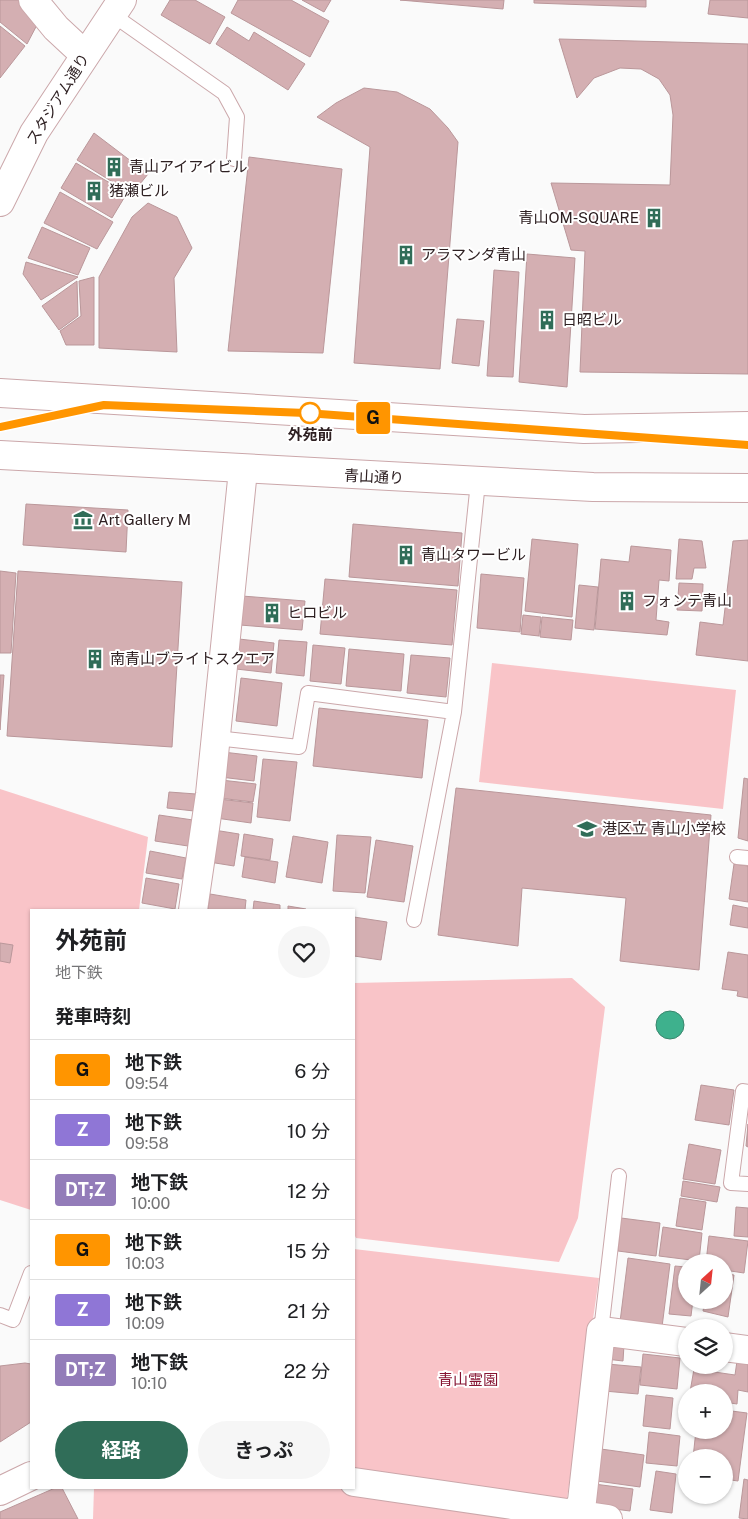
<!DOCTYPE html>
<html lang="ja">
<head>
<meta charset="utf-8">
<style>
	:root { --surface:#fff; --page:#f6f6f6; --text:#202124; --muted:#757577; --line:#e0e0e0; --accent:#306d58 }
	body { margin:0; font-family:"Public Sans","Noto Sans JP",sans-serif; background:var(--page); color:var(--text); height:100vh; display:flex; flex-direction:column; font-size:19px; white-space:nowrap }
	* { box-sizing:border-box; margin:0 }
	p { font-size:16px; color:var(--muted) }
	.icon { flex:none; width:28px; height:28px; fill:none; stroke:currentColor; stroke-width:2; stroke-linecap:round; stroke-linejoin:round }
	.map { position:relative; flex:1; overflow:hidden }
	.sheet { position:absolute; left:30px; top:909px; width:325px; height:580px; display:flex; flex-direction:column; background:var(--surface); border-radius:0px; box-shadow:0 1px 4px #0004 }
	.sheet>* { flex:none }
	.badge { padding:0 10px; border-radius:4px; font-size:18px; line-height:32px }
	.needle { width:32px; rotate:27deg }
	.buttons { position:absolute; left:678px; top:1254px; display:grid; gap:10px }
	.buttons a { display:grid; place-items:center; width:55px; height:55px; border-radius:50%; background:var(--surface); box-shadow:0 1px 4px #0004; font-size:25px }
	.map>.badge { position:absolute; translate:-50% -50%; box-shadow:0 0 0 2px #fff }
	h2 { padding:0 25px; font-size:19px; line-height:45px }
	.round { display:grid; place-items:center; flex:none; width:52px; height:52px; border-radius:26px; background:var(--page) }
	.summary { display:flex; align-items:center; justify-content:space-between; height:85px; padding:0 25px }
	h1 { font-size:24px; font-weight:700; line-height:38px }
	.primary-button { display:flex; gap:10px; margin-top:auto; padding:10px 25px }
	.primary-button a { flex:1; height:58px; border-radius:30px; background:var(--accent); color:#fff; font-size:20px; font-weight:700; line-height:58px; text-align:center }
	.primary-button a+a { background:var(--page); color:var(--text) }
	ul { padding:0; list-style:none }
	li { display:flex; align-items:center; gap:15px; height:60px; padding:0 25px; border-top:1px solid var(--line) }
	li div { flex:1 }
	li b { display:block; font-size:19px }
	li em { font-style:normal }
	li .badge { min-width:55px; font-weight:700; text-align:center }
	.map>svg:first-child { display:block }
	.green { fill:#f9c4c8 }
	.water { fill:#3eb18d; stroke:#39866d }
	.building { fill:#d4afb2; stroke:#ba979a }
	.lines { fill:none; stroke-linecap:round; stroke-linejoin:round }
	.lane-casing { stroke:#cba7aa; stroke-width:16 }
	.street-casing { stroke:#cba7aa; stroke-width:30 }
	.secondary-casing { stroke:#cba7aa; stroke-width:30 }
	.highway-casing { stroke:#cba7aa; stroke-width:30 }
	.lane { stroke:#fff; stroke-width:14 }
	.street { stroke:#fff; stroke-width:28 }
	.secondary { stroke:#fff; stroke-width:28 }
	.highway { stroke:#fff; stroke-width:28 }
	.line-casing { stroke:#fff; stroke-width:11 }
	.line { stroke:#ff9500; stroke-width:8 }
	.stop-dot { fill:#fff; stroke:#ff9500; stroke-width:2.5 }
	.labels { text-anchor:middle; stroke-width:4; stroke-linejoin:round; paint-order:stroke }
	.street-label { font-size:15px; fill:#2e2022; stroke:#fff }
	.poi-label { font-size:15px; fill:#2e2022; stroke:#fff; text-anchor:start }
	.stop-label { font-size:15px; font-weight:bold; fill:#2e2022; stroke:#fff }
	.park-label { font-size:15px; fill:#861432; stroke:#fff }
</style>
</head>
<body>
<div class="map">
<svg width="748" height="1519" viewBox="0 0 748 1519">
	<rect width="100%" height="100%" fill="#fafafa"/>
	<path class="green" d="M492 663 736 690 723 809 479 782Z
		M0 789 148 837 139 910H31V1210L0 1200Z
		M572 978 605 1007 578 1218 559 1262 356 1238 354 1234V983Z
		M354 1249 599 1278 564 1519H93L94 1488H354Z"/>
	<path class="water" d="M656 1025a14 14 0 1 1 28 0a14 14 0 1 1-28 0Z"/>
	<path class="building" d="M0 0H19L38 23 27 44 0 22Z
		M170 0H195L225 17 210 44 161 15Z
		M238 0H291L329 21 310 57 231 13Z
		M302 0H331L324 12Z
		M400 0H504L503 9Z
		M534 0H646V7L534 3Z
		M710 0H748V18L708 14Z
		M0 26 25 46 0 78Z
		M227 27 249 41 254 32 305 64 288 90 216 44Z
		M559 39 748 44V374L580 372 585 251 571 250 551 183 670 185 673 115 670 95 659 79 641 69 620 68 594 78 577 98Z
		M364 88 397 92 430 109 448 128 458 142 440 369 354 363 370 147 317 117 336 103Z
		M94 133 148 174 132 194 77 160Z
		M249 157 342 169 323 353 228 351Z
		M76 163 127 193 112 218 61 188Z
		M60 192 113 222 97 249 44 223Z
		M148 203 177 217 192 248 174 278 177 352 99 348V277L132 217Z
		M42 227 90 248 78 275 28 258Z
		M527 254 575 258 567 387 519 382Z
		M26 262 78 277 41 300 23 274Z
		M494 270 519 272 513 377 487 376Z
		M94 277V345H66L60 331 81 316 79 281Z
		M77 281 78 316 59 330 42 306Z
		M457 319 484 321 479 366 452 363Z
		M26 504 128 510 126 552 23 545Z
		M353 524 462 533 458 586 349 577Z
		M532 539 578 544 572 617 525 611Z
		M679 539 702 541 706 568H694L692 579H676Z
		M748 540V661L696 655 700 622 723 625 733 541Z
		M631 546 671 550 669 581 659 580 656 620 669 622 667 635 595 629 601 559 629 562Z
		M0 571 16 573 11 653H0Z
		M18 571 182 582 172 747 7 736Z
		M481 574 524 578 520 632 477 628Z
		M325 579 457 590 452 645 320 634Z
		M679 583 703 584 702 611 677 610Z
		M579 585 598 587 594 630 575 628Z
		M242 596 305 601 302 630 240 625Z
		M523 615 541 617 539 636 521 634Z
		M542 617 573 620 571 640 540 637Z
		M239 639 274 643 271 673 236 669Z
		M279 640 307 642 304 676 276 673Z
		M313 645 345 648 341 684 310 681Z
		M349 649 404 654 401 691 346 686Z
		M411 655 450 658 446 697 407 693Z
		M0 675H4L0 730Z
		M241 678 282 683 277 726 236 721Z
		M319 708 428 720 422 778 313 766Z
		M223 752 257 756 254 781 220 777Z
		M263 759 297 762 290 821 257 817Z
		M744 778 748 779V841L738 838Z
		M221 780 256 784 253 802 219 798Z
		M456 788 711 815 699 970 620 961 626 898 522 888 518 946 438 935Z
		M169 792 196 794 194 811 167 808Z
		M219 799 253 803 251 823 216 818Z
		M159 815 193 820 188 846 155 841Z
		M214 830 239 834 234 866 209 862Z
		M244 834 273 839 270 860 241 856Z
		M337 835 371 837 365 893 333 891Z
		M293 836 328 842 322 883 286 877Z
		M376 840 413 846 404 902 367 897Z
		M150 851 186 858 182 879 146 873Z
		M245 857 278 862 275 883 242 877Z
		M734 864 748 866V902L729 899Z
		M146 878 179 884 175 909 142 903Z
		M210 894 246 900 245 910H208Z
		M254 901 280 905V910H253Z
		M733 905 748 908V928L730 925Z
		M288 906 306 909 305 910H288Z
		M354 917 387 922 381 960 354 956Z
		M0 943 13 945 10 963 0 961Z
		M728 952 748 955V998L737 996 738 991 722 989Z
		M701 1085 734 1090 729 1125 695 1120Z
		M748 1124V1147L746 1146Z
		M689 1144 721 1150 715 1184 683 1179Z
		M683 1181 720 1187 717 1202 681 1196Z
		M680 1198 706 1202 702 1230 676 1226Z
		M736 1207 748 1208V1237L734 1236Z
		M621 1218 660 1223 656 1256 618 1251Z
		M663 1227 702 1233 699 1261 659 1256Z
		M709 1236 748 1241 744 1273 724 1270V1262H706Z
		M628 1258 670 1264 662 1327 620 1322Z
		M675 1266 686 1267V1300H693L691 1316 669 1314Z
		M724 1274 734 1275 728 1317 703 1311 705 1300H724Z
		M607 1343 624 1345 623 1361 606 1359Z
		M643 1354 680 1358 677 1389 640 1385Z
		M737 1361 748 1363V1392L738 1390 737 1404 724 1402V1392H690L694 1369 735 1375Z
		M25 1363 31 1364V1422L0 1442V1366Z
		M607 1364 641 1367 638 1394 604 1391Z
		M646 1395 673 1398 670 1429 643 1426Z
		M724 1410 747 1413 738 1481 724 1479V1458H693L696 1430H724Z
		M649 1432 680 1436 677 1466 646 1463Z
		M601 1449 644 1455 640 1487 597 1481Z
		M656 1471 676 1474 672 1513 650 1510Z
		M744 1479 748 1480V1519L739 1518Z
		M594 1484 633 1489 630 1511 591 1506Z
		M55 1488H62L78 1519H0V1512Z"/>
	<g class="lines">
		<defs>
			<path id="lane" d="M113 15 224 93 237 117 234 159
				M216 738 299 747 308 693 454 712
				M737 857 748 858
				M414 920 454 712 478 482
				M748 1092 743 1091 731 1183 748 1184
				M0 1315 13 1320 31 1273
				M601 1331 619 1176"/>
			<path id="street" d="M33 0 56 28 85 55
				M193 910 210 794 243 470
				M724 1347 748 1350
				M354 1482 608 1519
				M0 1491 31 1476
				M576 1514 582 1501 601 1331 686 1342"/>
			<path id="secondary" d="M0 202 34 133 122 0"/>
			<path id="highway" d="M0 393 584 429 748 426
				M0 455 593 487 748 488"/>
		</defs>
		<use href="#lane" class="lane-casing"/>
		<use href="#street" class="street-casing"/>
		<use href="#secondary" class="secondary-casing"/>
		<use href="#highway" class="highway-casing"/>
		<use href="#lane" class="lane"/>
		<use href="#street" class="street"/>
		<use href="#secondary" class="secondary"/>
		<use href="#highway" class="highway"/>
	</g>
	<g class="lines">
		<defs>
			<path id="line" d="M0 427 104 405 306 413 748 445"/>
		</defs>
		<use href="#line" class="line-casing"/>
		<use href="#line" class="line"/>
	</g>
	<defs>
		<symbol id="building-bare" viewBox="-9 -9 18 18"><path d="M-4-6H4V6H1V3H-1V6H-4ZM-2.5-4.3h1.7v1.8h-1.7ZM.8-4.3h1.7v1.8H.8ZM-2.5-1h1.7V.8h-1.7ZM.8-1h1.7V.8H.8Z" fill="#306d58" stroke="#fff" stroke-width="2.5" paint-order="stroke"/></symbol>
		<symbol id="museum-bare" viewBox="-9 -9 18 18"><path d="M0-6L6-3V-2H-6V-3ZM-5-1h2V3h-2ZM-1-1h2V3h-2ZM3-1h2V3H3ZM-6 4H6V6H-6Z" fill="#306d58" stroke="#fff" stroke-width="2.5" paint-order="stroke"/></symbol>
		<symbol id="school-bare" viewBox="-9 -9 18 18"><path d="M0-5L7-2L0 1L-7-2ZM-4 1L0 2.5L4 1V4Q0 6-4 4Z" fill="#306d58" stroke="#fff" stroke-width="2.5" paint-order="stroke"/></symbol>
	</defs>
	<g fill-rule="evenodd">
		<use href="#building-bare" x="100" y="153" width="28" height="28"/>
		<use href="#building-bare" x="80" y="177" width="28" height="28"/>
		<use href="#building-bare" x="640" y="204" width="28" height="28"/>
		<use href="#building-bare" x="392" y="241" width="28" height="28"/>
		<use href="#building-bare" x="533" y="306" width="28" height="28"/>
		<use href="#museum-bare" x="69" y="506" width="28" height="28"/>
		<use href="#building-bare" x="392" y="541" width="28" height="28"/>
		<use href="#building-bare" x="613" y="587" width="28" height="28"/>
		<use href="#building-bare" x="258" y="599" width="28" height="28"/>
		<use href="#building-bare" x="81" y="645" width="28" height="28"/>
		<use href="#school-bare" x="573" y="815" width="28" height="28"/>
	</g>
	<circle class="stop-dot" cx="310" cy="413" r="10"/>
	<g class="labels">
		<g class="street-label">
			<text transform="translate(58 99) rotate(-58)" y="5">スタジアム通り</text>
			<text transform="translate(374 477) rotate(3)" y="5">青山通り</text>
		</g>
		<g class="poi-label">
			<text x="129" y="172">青山アイアイビル</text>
			<text x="109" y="196">猪瀬ビル</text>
			<text x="639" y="223" text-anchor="end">青山OM-SQUARE</text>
			<text x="421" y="260">アラマンダ青山</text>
			<text x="562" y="325">日昭ビル</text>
			<text x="98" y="525">Art Gallery M</text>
			<text x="421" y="560">青山タワービル</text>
			<text x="642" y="606">フォンテ青山</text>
			<text x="287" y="618">ヒロビル</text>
			<text x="110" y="664">南青山ブライトスクエア</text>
			<text x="602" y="834">港区立 青山小学校</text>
		</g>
		<g class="stop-label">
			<text x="310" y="440">外苑前</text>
		</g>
		<g class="park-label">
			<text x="468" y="1385">青山霊園</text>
		</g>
	</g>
</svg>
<div class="buttons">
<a><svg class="needle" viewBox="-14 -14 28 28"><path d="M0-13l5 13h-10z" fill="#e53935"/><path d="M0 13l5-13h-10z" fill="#757577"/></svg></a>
<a><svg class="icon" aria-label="layers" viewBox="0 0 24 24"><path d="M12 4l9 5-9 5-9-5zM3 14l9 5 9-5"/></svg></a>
<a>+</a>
<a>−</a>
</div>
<b class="badge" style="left:373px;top:418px;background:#ff9500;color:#111">G</b>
<section class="sheet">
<div class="summary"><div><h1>外苑前</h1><p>地下鉄</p></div><a class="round"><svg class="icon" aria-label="heart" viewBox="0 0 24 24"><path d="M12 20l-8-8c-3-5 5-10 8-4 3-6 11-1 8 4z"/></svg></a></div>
<h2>発車時刻</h2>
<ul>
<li><span class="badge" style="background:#ff9500;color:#111">G</span><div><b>地下鉄</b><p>09:54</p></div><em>6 分</em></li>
<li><span class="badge" style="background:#8f76d6;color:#fff">Z</span><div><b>地下鉄</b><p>09:58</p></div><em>10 分</em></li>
<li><span class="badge" style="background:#937cb9;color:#fff">DT;Z</span><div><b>地下鉄</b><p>10:00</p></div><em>12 分</em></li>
<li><span class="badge" style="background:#ff9500;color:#111">G</span><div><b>地下鉄</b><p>10:03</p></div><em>15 分</em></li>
<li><span class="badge" style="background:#8f76d6;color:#fff">Z</span><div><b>地下鉄</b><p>10:09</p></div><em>21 分</em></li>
<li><span class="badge" style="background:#937cb9;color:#fff">DT;Z</span><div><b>地下鉄</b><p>10:10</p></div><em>22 分</em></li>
</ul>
<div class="primary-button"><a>経路</a><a>きっぷ</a></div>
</section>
</div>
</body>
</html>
